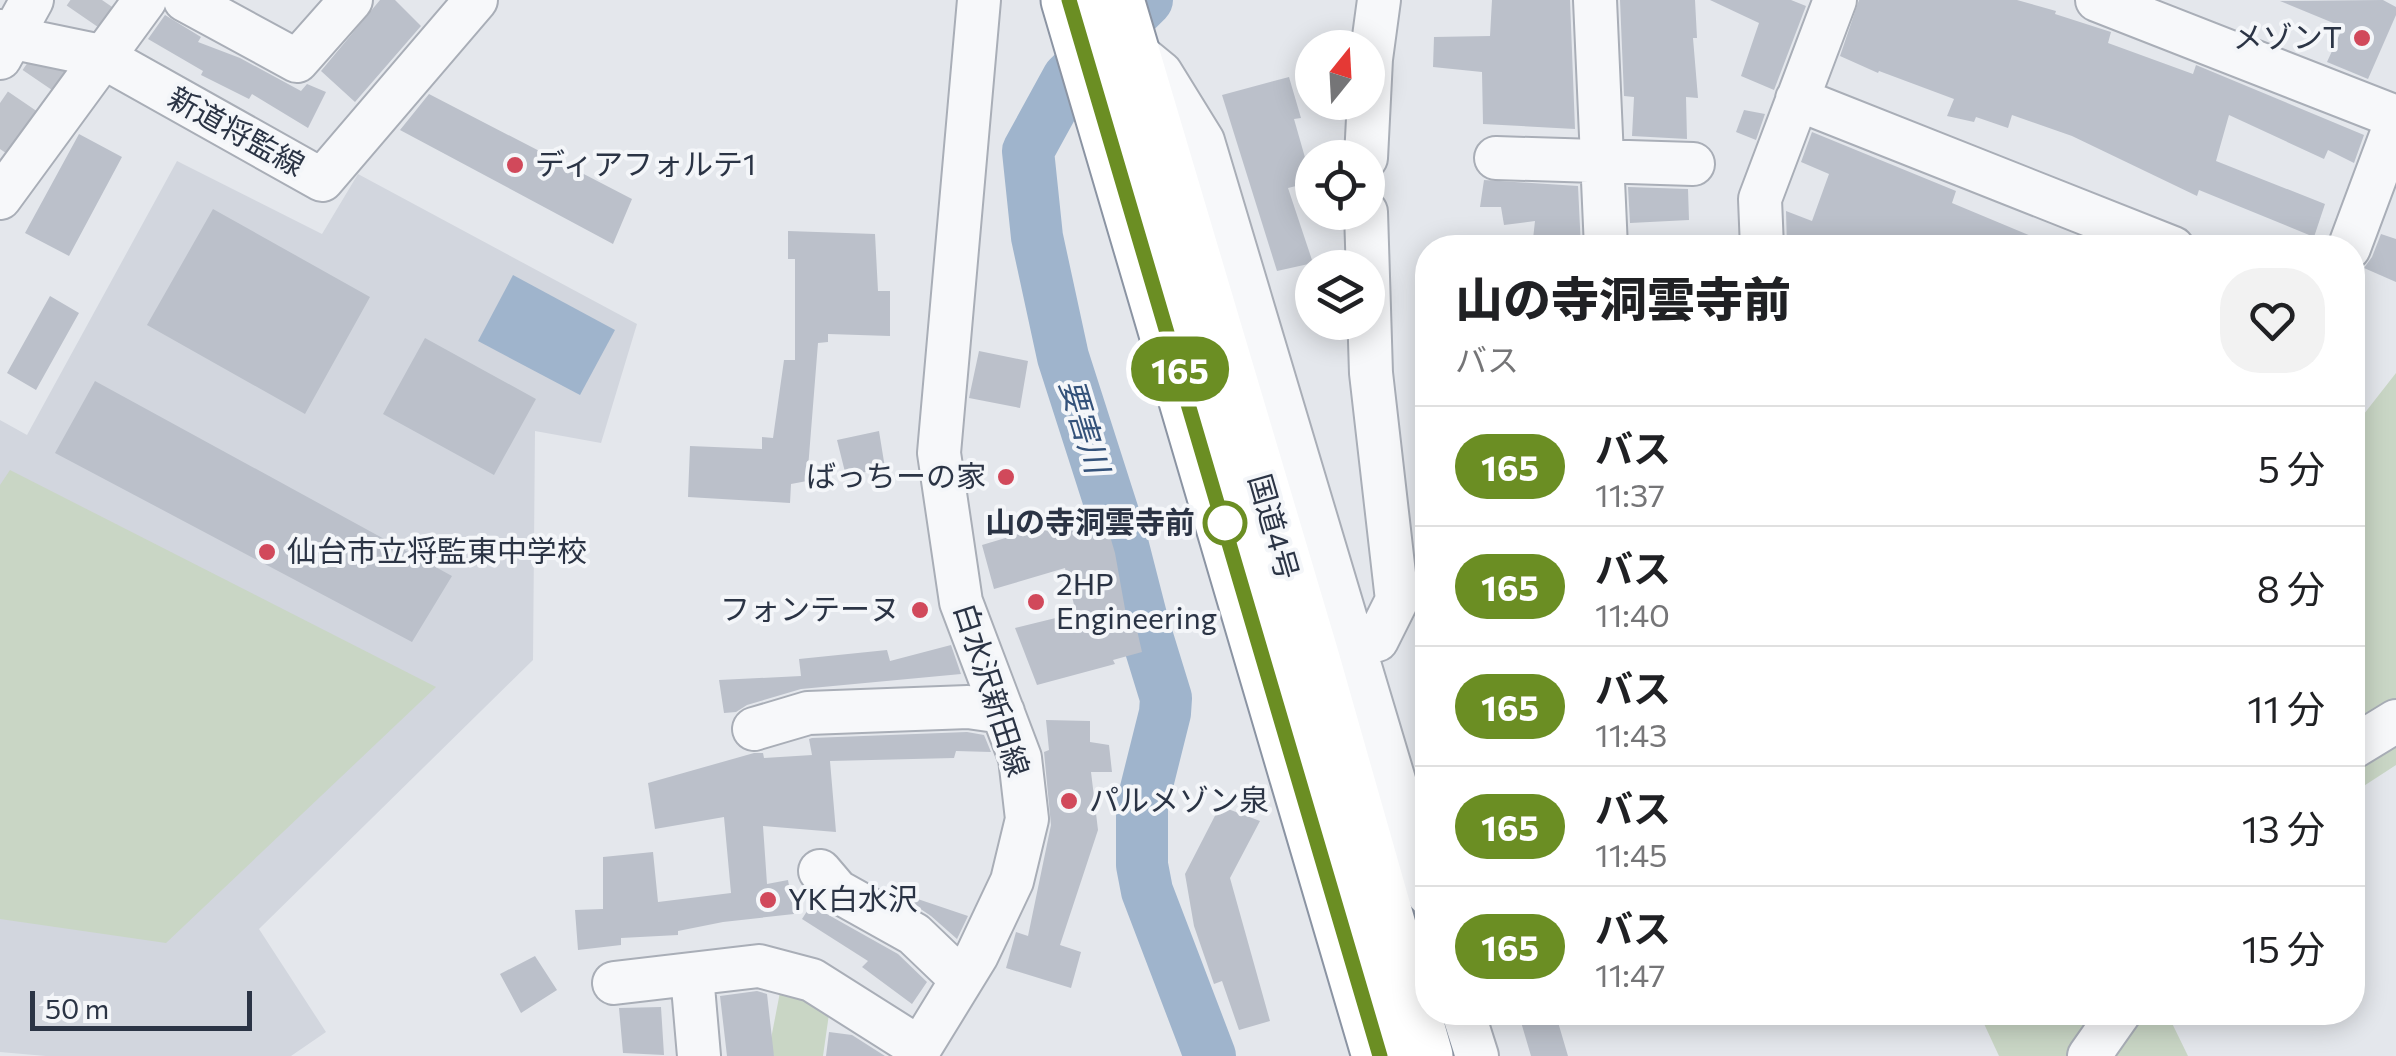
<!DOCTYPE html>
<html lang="ja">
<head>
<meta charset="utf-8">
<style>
	:root { --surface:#fff; --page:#f2f2f2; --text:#202124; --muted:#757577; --line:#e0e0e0 }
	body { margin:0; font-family:Commissioner,"Noto Sans JP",sans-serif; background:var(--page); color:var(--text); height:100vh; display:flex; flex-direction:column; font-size:38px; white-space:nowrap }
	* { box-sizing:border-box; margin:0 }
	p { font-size:32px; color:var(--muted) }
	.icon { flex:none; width:55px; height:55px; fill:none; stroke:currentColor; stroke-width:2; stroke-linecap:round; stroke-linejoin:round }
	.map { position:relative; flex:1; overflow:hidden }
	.panel { position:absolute; left:1415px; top:235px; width:950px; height:790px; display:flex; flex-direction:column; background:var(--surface); border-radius:40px; box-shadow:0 5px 25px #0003 }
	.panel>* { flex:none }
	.badge { padding:0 20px; border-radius:32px; font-size:35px; line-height:65px }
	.needle { width:65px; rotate:18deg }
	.tools { position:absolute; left:1295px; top:30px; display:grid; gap:20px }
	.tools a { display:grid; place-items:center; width:90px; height:90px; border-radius:50%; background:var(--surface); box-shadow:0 5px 25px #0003; font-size:50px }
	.scale { position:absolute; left:30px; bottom:25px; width:222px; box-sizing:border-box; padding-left:10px; border:5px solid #2b3445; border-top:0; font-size:28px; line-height:35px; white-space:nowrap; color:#2b3445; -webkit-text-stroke:8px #f4f6f9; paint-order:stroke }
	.map>.badge { position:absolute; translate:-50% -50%; box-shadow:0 0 0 5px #fff }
	.round { display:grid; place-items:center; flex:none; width:105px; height:105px; border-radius:40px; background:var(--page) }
	.head { display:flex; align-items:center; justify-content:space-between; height:170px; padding:0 40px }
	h1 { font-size:48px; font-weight:800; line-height:75px }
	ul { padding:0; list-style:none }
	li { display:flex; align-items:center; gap:30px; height:120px; padding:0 40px; border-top:2px solid var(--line) }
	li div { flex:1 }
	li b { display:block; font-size:38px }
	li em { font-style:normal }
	li .badge { min-width:110px; font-weight:700; text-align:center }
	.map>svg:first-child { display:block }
	.built { fill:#d2d6de }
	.green { fill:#c9d6c5 }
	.water { fill:#9fb4cc }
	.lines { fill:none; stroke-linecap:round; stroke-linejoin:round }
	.river { stroke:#9fb4cc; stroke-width:52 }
	.building { fill:#bbc0ca }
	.major-tunnel { stroke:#bfc3cb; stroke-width:52; stroke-dasharray:52 26; stroke-linecap:butt }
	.minor-casing { stroke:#a9aeb7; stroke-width:46 }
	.highway-casing { stroke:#8b94a3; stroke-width:59 }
	.minor { stroke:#f7f8fa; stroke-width:42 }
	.highway { stroke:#fff; stroke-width:55 }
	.line-casing { stroke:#fff; stroke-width:22 }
	.line { stroke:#6b8e23; stroke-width:15 }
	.poi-dot { fill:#d1495b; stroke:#f4f6f9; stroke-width:4 }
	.stop-dot { fill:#fff; stroke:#6b8e23; stroke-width:5 }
	.labels { text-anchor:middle; stroke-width:8; stroke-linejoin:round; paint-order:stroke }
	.poi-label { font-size:30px; fill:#2b3445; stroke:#f4f6f9; text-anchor:start }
	.street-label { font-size:30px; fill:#2b3445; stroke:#f4f6f9 }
	.stop-label { font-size:30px; font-weight:bold; fill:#2b3445; stroke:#f4f6f9; text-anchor:end }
	.water-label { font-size:32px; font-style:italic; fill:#34527a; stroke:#f4f6f9 }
</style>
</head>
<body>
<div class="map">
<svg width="2396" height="1056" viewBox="0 0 2396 1056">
	<rect width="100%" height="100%" fill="#e4e7ec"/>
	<path class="built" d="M177 161 322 234 358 174 637 324 601 443 535 431 533 660 259 929 326 1032 291 1056H46L0 1052V420L27 435Z"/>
	<path class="green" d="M2396 373V765L2353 793V428Z
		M10 470 436 687 166 943 0 919V485Z
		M781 987 830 1007 823 1056H774L770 1044Z
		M1979 1013H2167L2188 1056H1999Z"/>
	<path class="water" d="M513 275 615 330 580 395 478 341Z"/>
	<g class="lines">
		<path class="river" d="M1147 0 1068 78 1028 151 1037 237 1063 357 1121 538 1142 620 1166 698 1165 713 1142 805V865L1147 891 1210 1056"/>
	</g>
	<path class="building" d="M380 0H395L421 26 355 102 321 71Z
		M1492 0H1570L1575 129 1483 124 1482 72 1433 67 1434 37 1490 36Z
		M1620 0H1695L1697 38H1693L1698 98 1686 97 1687 139 1632 136 1634 97 1624 96Z
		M1710 0H1791L1806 6 1774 90 1741 76 1759 23Z
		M1859 0H2017L2056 11 2055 14 2111 32 2108 43 2193 74 2196 65 2364 135 2354 163 2328 150 2324 159 2229 115 2216 161 2325 204 2314 237 2199 190 2197 196 2072 136 2012 115 2008 128 1976 117 1974 122 1947 116 1954 99 1879 71 1878 73 1840 56Z
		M2383 0 2396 7V15L2368 79 2327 62 2343 27 2280 1Z
		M165 15 201 37 198 42 240 58 301 91 307 84 326 92 308 128 252 94 249 99 201 75 203 71 148 39Z
		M1289 77 1301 118 1294 119 1312 182 1288 188 1313 263 1277 271 1222 95Z
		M429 94 632 199 613 244 400 130Z
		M1744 110 1765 114 1756 140 1736 132Z
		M1812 132 1956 191 1952 203 2060 248H1787L1786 211 1812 221 1829 174 1801 162Z
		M79 134 122 157 69 256 25 233Z
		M1484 180 1578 186 1581 248H1532L1535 221 1504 225 1501 207H1480Z
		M1628 187 1688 189 1689 220 1630 223Z
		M213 209 370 297 305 414 147 325Z
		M788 231 875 234 878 291H890V336L828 334V342L818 343 807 481 791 484 790 503 688 497 690 446 762 449V437L773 438 784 360H795V259H788Z
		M2381 234 2396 239V282L2364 268 2372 257Z
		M50 296 79 313 36 390 7 373Z
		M425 338 536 399 494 475 383 414Z
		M979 351 1028 361 1020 408 969 398Z
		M95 381 452 576 412 642 55 453Z
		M879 431 885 468 846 476 837 440Z
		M1102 509 1115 553 1127 620 1134 617 1142 652 1113 660 1115 664 1037 685 1015 628 1076 613 1065 568 994 589 982 545Z
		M951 645 961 674 801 689 747 705 736 712 724 713 719 680 801 676 799 659 887 650 890 661Z
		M1046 720 1090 721V742L1109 745 1112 772H1091L1098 830 1060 945 1081 952 1071 988 1006 968 1016 932 1028 936 1051 825 1044 752 1049 750Z
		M967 732 984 735 991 752 956 751 954 758 830 761 836 832 763 826 767 884 788 880 794 914 723 922 678 931V935L621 938V945L578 950 575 910 603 909V857L653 852 658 902 731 893 724 817 655 829 648 783 754 753H763L764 758 812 755 809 739 812 738Z
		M1220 806 1260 821 1230 878 1270 1021 1239 1030 1222 981 1214 984 1194 926 1185 874Z
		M894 891 968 916 957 939 931 916Z
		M813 902 825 913 898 954 927 982 912 1004 862 967 868 961 802 919Z
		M535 956 557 990 521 1013 500 974Z
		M757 991 767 994 774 1056H727L720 996Z
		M661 1007 664 1055 623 1053 619 1008Z
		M1518 1012H1555L1568 1056H1531Z
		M829 1032 852 1035 885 1056H826Z"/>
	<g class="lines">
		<path class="major-tunnel" d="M0 149 102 0"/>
		<defs>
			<path id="minor" d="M185 0 297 61 351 0
				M1595 0 1606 248
				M2097 0 2396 117
				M0 31 14 38 101 56 322 180 476 0
				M1133 50 1161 73 1203 141 1428 894
				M0 58 32 0
				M1797 99 2173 248
				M1366 158 1371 59 1379 0
				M1496 158 1693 164
				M0 198 145 0
				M1762 248 1760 199 1835 0
				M2349 248 2396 122
				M1329 654 1377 640 1397 600 1371 373 1366 212
				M754 729 808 713 968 707 1003 712
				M2352 748 2396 721
				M820 871 837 891 914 934 961 979
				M692 975 699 1056
				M614 983 759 966 812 980 918 1047
				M1463 1012 1477 1056
				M915 1056 977 955 1012 881 1027 819 1020 758 961 602 939 453 979 0
				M2089 1056 2120 1012"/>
			<path id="highway" d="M1069 0 1380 1056
				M1116 0 1312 659 1425 1056"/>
		</defs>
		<use href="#minor" class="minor-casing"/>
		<use href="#highway" class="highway-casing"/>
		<use href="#minor" class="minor"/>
		<use href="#highway" class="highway"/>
	</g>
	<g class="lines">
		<defs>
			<path id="line" d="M1069 0 1380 1056"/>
		</defs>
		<use href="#line" class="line-casing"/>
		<use href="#line" class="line"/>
	</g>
	<g class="poi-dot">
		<circle cx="2362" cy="38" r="10"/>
		<circle cx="515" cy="165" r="10"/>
		<circle cx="1006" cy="477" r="10"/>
		<circle cx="267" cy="552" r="10"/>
		<circle cx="1036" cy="602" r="10"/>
		<circle cx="920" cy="610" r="10"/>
		<circle cx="1069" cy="801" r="10"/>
		<circle cx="768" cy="900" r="10"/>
	</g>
	<circle class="stop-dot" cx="1225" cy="523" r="20"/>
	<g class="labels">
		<g class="poi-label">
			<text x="2342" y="48" text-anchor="end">メゾンT</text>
			<text x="535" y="175">ディアフォルテ1</text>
			<text x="986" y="487" text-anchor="end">ばっちーの家</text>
			<text x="287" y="562">仙台市立将監東中学校</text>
			<text x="1056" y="595">2HP<tspan x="1056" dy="34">Engineering</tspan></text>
			<text x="900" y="620" text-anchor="end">フォンテーヌ</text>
			<text x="1089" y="811">パルメゾン泉</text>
			<text x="788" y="910">YK白水沢</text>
		</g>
		<g class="street-label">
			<text transform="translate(236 132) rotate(29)" y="10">新道将監線</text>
			<text transform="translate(1273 527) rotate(74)" y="10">国道4号</text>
			<text transform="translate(991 690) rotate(72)" y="10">白水沢新田線</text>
		</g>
		<g class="stop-label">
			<text x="1195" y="533">山の寺洞雲寺前</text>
		</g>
		<g class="water-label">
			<text transform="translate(1084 426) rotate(73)" y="11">要害川</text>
		</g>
	</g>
</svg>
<div class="tools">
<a><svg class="needle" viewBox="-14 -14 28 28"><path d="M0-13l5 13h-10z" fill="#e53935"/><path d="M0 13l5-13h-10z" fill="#757577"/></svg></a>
<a><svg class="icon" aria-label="locate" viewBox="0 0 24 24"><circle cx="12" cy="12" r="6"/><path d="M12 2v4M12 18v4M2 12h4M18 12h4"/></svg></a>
<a><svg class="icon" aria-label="layers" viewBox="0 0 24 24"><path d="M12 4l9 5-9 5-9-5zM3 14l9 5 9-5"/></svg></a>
</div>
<div class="scale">50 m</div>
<b class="badge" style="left:1180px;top:369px;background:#6b8e23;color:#fff">165</b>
<section class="panel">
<div class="head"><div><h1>山の寺洞雲寺前</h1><p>バス</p></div><a class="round"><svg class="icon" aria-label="heart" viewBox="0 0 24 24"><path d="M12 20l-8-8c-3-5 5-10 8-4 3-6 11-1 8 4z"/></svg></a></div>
<ul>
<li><span class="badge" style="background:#6b8e23;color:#fff">165</span><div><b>バス</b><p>11:37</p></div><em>5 分</em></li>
<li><span class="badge" style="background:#6b8e23;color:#fff">165</span><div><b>バス</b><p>11:40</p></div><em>8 分</em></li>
<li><span class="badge" style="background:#6b8e23;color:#fff">165</span><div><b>バス</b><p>11:43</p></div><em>11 分</em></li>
<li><span class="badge" style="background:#6b8e23;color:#fff">165</span><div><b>バス</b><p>11:45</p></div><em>13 分</em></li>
<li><span class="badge" style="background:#6b8e23;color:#fff">165</span><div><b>バス</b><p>11:47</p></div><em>15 分</em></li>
</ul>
</section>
</div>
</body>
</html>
